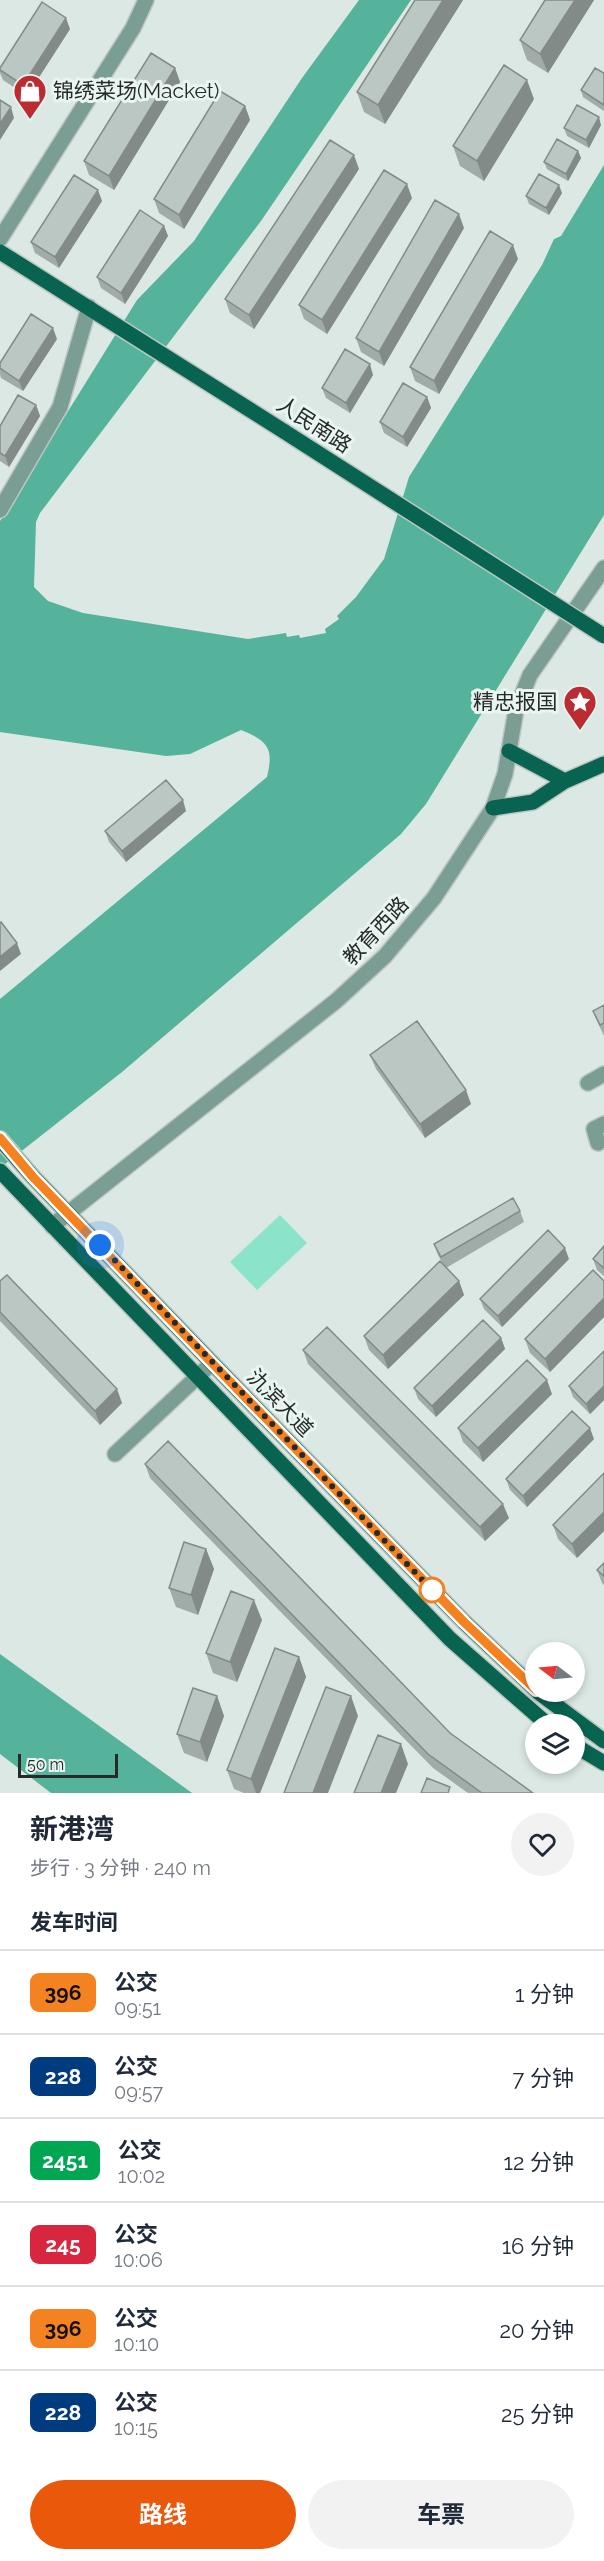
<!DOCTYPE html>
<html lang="zh">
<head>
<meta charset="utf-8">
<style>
	:root { --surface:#fff; --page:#f2f2f3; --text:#1f2937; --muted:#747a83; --line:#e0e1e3; --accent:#ea580c }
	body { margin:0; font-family:Raleway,"Noto Sans SC",sans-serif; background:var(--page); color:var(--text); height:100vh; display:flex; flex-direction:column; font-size:22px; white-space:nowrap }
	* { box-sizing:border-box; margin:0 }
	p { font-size:20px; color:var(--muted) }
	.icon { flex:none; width:33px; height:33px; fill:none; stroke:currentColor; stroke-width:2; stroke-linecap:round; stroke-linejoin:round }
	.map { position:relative; height:1793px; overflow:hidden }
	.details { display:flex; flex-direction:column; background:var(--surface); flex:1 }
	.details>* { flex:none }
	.badge { padding:0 12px; border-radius:9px; font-size:21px; line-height:39px }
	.needle { width:39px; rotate:286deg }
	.fabs { position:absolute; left:525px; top:1642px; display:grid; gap:12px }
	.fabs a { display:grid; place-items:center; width:60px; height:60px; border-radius:50%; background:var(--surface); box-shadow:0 3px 9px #0003; font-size:30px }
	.scale { position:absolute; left:18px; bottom:15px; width:100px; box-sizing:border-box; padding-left:6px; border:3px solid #262b29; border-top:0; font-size:16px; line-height:21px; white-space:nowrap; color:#262b29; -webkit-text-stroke:4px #e9f5f1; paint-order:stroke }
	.you { position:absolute; width:30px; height:30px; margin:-15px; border:4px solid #fff; border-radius:50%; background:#1a73e8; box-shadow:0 0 0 9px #1a73e833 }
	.map>.badge { position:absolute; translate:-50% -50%; box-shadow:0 0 0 3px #fff }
	h2 { padding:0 30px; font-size:22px; line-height:54px }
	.round { display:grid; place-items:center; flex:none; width:63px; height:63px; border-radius:32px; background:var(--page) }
	.headline { display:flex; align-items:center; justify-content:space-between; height:102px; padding:0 30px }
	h1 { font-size:28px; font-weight:700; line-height:45px }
	.cta { display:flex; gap:12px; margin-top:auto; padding:12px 30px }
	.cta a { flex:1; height:69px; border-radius:36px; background:var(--accent); color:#fff; font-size:24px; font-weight:700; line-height:69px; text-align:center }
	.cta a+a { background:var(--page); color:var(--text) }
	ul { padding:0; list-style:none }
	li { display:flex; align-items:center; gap:18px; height:84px; padding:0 30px; border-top:2px solid var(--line) }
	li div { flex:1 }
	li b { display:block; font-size:22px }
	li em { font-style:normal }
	li .badge { min-width:66px; font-weight:700; text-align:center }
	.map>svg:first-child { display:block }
	.green { fill:#8be3ca }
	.water { fill:#55b39b }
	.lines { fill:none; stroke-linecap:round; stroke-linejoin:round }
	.minor-casing { stroke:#bbc6c2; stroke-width:18 }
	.major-casing { stroke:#bbc6c2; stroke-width:18 }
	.minor { stroke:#7a9e93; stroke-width:15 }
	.major { stroke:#086351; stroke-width:15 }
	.major-bridge-casing { stroke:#bbc6c2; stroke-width:18; stroke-linecap:butt }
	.major-bridge { stroke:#086351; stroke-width:15 }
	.wall { fill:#a1aba8 }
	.shaded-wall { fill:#838b88 }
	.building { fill:#bbc7c3; stroke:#838b88; stroke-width:1.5 }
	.line-casing { stroke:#fff; stroke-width:14 }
	.line { stroke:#f58220; stroke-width:9 }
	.walk { stroke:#262b29; stroke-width:6; stroke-dasharray:0 10.8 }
	.stop-dot { fill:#fff; stroke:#f58220; stroke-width:3 }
	.labels { text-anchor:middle; stroke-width:6; stroke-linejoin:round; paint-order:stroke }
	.poi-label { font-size:21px; fill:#262b29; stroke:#e9f5f1; text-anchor:start }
	.street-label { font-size:21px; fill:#262b29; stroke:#e9f5f1 }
</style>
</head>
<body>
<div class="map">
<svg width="604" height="1793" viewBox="0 0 604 1793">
	<rect width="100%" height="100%" fill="#dce8e4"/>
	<path class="green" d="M280 1215 307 1243 257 1290 230 1262Z"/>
	<path class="water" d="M359 0H411L261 221 40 513 36 522 34 587 48 601 83 613 248 639 286 633 287 637 299 635 300 638 326 633 325 629 339 619 337 616 356 597 384 559 409 477 542 265 554 239 561 236 604 165V515L426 804 401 834 122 1072 0 1168V999L267 777C274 748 268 741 241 730L190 754 166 756 0 732V521L137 300 194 241 302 78Z
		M0 1654 192 1793H51L0 1754Z"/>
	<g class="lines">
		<defs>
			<path id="minor" d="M0 239 133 28 146 0
				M0 510 60 407 89 307
				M588 1083 604 1074
				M598 1143 594 1129 604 1124
				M52 1226 336 1001 385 956 434 898 493 808 505 774 516 710 530 675 604 568
				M115 1454 212 1363"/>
			<path id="major" d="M0 252 285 432
				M509 751 565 781 604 764
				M493 808 533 802 565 781
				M0 1139 33 1177 212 1363 464 1622 536 1690
				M0 1171 450 1639 548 1725
				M538 1692 604 1741
				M574 1745 604 1763"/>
		</defs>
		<use href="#minor" class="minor-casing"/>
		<use href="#major" class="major-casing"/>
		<use href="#minor" class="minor"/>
		<use href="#major" class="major"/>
		<defs>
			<path id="major-bridge" d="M285 432 604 636"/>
		</defs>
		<use href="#major-bridge" class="major-bridge-casing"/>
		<use href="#major-bridge" class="major-bridge"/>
	</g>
	<path class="wall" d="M415 0H463L385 124 364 112 357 92Z
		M545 0H594L548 73 527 60 520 40Z
		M70 29 27 96 3 80 0 73V68Z
		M175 68 180 82 114 190 89 175 84 161Z
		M604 73V111L583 97 581 90Z
		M534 99 484 181 460 166 453 146Z
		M245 106 250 120 184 229 159 213 154 199Z
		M601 125 589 148 567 136 564 128Z
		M578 151 581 158 568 181 547 169 544 162Z
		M359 169 254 329 230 313 225 299Z
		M562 193 549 215 529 204 526 196Z
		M412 198 327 334 304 319 299 305Z
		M102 201 59 268 35 253 31 242Z
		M164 226 168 236 125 304 101 288 97 277Z
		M464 228 384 366 361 352 356 338Z
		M518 259 439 394 415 381 410 367Z
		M57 339 23 391 1 378 0 374V363Z
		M373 375 350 413 326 398 322 388Z
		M427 397 431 408 407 447 384 433 380 422Z
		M36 405 40 416 9 467 0 461V426Z
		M186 811 126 862 109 842 105 831Z
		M604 1005V1036L597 1021 593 1011Z
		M370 1055 471 1104 425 1138 376 1069Z
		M520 1211 524 1222 446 1268 459 1281 464 1295 388 1369 369 1350 364 1336 444 1266 438 1255 434 1244Z
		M604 1246V1276L597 1270 593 1259Z
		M569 1259 502 1327 484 1309 480 1299Z
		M0 1281 122 1403 100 1425 0 1321Z
		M604 1281V1317L550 1372 530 1353 525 1339Z
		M501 1338 505 1349 436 1417 418 1399 414 1388Z
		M303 1350 509 1518 485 1541 308 1364Z
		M604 1351V1400L590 1414 573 1397 569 1386Z
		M552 1394 483 1462 463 1442 458 1428Z
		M594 1439 527 1507 510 1490 506 1479Z
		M145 1464 450 1733 533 1793H468L433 1768 150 1478Z
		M604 1473V1531L577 1558 558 1539 553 1525Z
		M206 1549 214 1569 198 1615 176 1607 169 1588Z
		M604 1563V1585L602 1583 597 1570Z
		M262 1620 237 1682 213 1673 206 1653Z
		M299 1657 306 1677 260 1793H244L234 1789 227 1770Z
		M217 1696 224 1716 207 1762 184 1753 177 1734Z"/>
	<path class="shaded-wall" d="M443 0H463L385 124 378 105Z
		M575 0H594L548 73 540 54Z
		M66 18 70 29 27 96 23 85Z
		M175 68 180 82 114 190 109 176Z
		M527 80 534 99 484 181 477 161Z
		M245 106 250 120 184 229 179 215Z
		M11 107 14 118 0 140V124Z
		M599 117 601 125 589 148 586 140Z
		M578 151 581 158 568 181 566 174Z
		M354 155 359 169 254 329 249 315Z
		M407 184 412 198 327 334 322 320Z
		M559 185 562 193 549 215 546 208Z
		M98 190 102 201 59 268 55 257Z
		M459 214 464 228 384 366 379 352Z
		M164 226 168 236 125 304 121 293Z
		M513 245 518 259 439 394 434 381Z
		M53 328 57 339 23 391 19 381Z
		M370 364 373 375 350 413 346 403Z
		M427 397 431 408 407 447 403 437Z
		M36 405 40 416 9 467 5 456Z
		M183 800 186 811 126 862 122 851Z
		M17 943 21 954 0 971V957Z
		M466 1090 471 1104 425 1138 420 1124Z
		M565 1248 569 1259 502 1327 498 1316Z
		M459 1281 464 1295 388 1369 383 1355Z
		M604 1298V1317L550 1372 545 1359Z
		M501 1338 505 1349 436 1417 432 1406Z
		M547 1380 552 1394 483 1462 478 1448Z
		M604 1386V1400L590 1414 586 1404Z
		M117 1389 122 1403 100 1425 95 1411Z
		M590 1428 594 1439 527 1507 523 1496Z
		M503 1504 509 1518 485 1541 480 1527Z
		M604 1512V1531L577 1558 572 1544Z
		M206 1549 214 1569 198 1615 191 1595Z
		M254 1600 262 1620 237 1682 230 1662Z
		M299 1657 306 1677 260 1793H256L251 1779Z
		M217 1696 224 1716 207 1762 200 1742Z
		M351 1696 358 1716 328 1793H313Z
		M401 1744 408 1764 396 1793H381Z"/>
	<path class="building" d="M415 0H443L378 105 357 92Z
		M545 0H575L540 54 520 40Z
		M42 2 66 18 23 85 0 70V68Z
		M151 53 175 68 109 176 84 161Z
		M504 65 527 80 477 161 453 146Z
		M595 68 604 73V105L581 90Z
		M220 91 245 106 179 215 154 199Z
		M0 100 11 107 0 124Z
		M577 105 599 117 586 140 564 128Z
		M557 139 578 151 566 174 544 162Z
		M330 140 354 155 249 315 225 299Z
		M384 170 407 184 322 320 299 305Z
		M539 174 559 185 546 208 526 196Z
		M74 175 98 190 55 257 31 242Z
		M435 200 459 214 379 352 356 338Z
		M140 210 164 226 121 293 97 277Z
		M490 231 513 245 434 381 410 367Z
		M31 314 53 328 19 381 0 368V363Z
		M345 349 370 364 346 403 322 388Z
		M403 383 427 397 403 437 380 422Z
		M18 395 36 405 5 456 0 453V426Z
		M166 780 183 800 122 851 105 831Z
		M1 922 17 943 0 957V923Z
		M604 1005V1023L600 1025 593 1011Z
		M417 1021 466 1090 420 1124 370 1055Z
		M513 1198 520 1211 441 1257 434 1244Z
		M548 1230 565 1248 498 1316 480 1299Z
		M604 1246V1268L593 1259Z
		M440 1261 459 1281 383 1355 364 1336Z
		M593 1270 604 1281V1298L545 1359 525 1339Z
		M7 1275 117 1389 95 1411 0 1312V1281Z
		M483 1320 501 1338 432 1406 414 1388Z
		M327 1327 503 1504 480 1527 303 1350Z
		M604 1351V1386L586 1404 569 1386Z
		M527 1360 547 1380 478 1448 458 1428Z
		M572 1411 590 1428 523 1496 506 1479Z
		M168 1441 450 1733 533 1793H482L428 1754 145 1464Z
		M604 1473V1512L572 1544 553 1525Z
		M184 1542 206 1549 191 1595 169 1588Z
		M604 1563V1576L597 1570Z
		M231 1591 254 1600 230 1662 206 1653Z
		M275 1648 299 1657 251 1779 227 1770Z
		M326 1687 351 1696 313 1793H284Z
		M193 1688 217 1696 200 1742 177 1734Z
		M378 1735 401 1744 381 1793H354Z
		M427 1778 450 1787 448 1793H421Z"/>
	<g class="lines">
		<defs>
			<path id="line" d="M0 1138 33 1177 212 1363 464 1622 536 1690"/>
		</defs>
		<use href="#line" class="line-casing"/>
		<use href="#line" class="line"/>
		<path class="walk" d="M100 1245 432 1590"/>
	</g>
	<defs>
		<symbol id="shop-pin" viewBox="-11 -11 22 30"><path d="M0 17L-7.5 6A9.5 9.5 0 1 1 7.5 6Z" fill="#bb2b31" stroke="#e9f5f1"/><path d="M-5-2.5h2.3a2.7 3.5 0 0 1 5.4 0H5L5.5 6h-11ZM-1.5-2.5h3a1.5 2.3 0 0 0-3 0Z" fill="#fff"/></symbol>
		<symbol id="sight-pin" viewBox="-11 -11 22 30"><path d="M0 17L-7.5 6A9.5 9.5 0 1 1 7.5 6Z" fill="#bb2b31" stroke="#e9f5f1"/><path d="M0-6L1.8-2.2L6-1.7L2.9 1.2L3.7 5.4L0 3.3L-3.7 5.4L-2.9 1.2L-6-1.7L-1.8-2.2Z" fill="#fff"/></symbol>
	</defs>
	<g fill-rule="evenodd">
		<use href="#shop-pin" x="11" y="72" width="38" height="52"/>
		<use href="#sight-pin" x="561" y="683" width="38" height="52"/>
	</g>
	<circle class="stop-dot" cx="432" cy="1590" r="12"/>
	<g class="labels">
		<g class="poi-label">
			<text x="53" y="98">锦绣菜场(Macket)</text>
			<text x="557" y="709" text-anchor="end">精忠报国</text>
		</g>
		<g class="street-label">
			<text transform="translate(314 425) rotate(33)" y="7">人民南路</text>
			<text transform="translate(376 931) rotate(-47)" y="7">教育西路</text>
			<text transform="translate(280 1403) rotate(46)" y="7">氿滨大道</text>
		</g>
	</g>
</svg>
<div class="fabs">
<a><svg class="needle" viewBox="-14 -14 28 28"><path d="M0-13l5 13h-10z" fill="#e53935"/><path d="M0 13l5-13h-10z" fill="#747a83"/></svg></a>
<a><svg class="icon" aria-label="layers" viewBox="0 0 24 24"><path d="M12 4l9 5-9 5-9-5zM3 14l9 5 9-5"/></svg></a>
</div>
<div class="scale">50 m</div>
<div class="you" style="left:100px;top:1245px"></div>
</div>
<section class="details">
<div class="headline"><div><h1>新港湾</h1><p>步行 · 3 分钟 · 240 m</p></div><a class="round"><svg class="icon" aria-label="heart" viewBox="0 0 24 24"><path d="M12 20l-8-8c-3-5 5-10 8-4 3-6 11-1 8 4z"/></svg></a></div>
<h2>发车时间</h2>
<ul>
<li><span class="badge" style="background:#f58220;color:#111">396</span><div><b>公交</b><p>09:51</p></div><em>1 分钟</em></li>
<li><span class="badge" style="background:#003b80;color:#fff">228</span><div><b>公交</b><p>09:57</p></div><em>7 分钟</em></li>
<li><span class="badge" style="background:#00a651;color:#fff">2451</span><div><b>公交</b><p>10:02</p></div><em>12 分钟</em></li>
<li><span class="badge" style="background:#d7263d;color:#fff">245</span><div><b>公交</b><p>10:06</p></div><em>16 分钟</em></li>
<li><span class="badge" style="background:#f58220;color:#111">396</span><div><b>公交</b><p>10:10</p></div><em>20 分钟</em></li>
<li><span class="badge" style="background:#003b80;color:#fff">228</span><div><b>公交</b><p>10:15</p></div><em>25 分钟</em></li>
</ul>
<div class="cta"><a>路线</a><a>车票</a></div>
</section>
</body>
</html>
